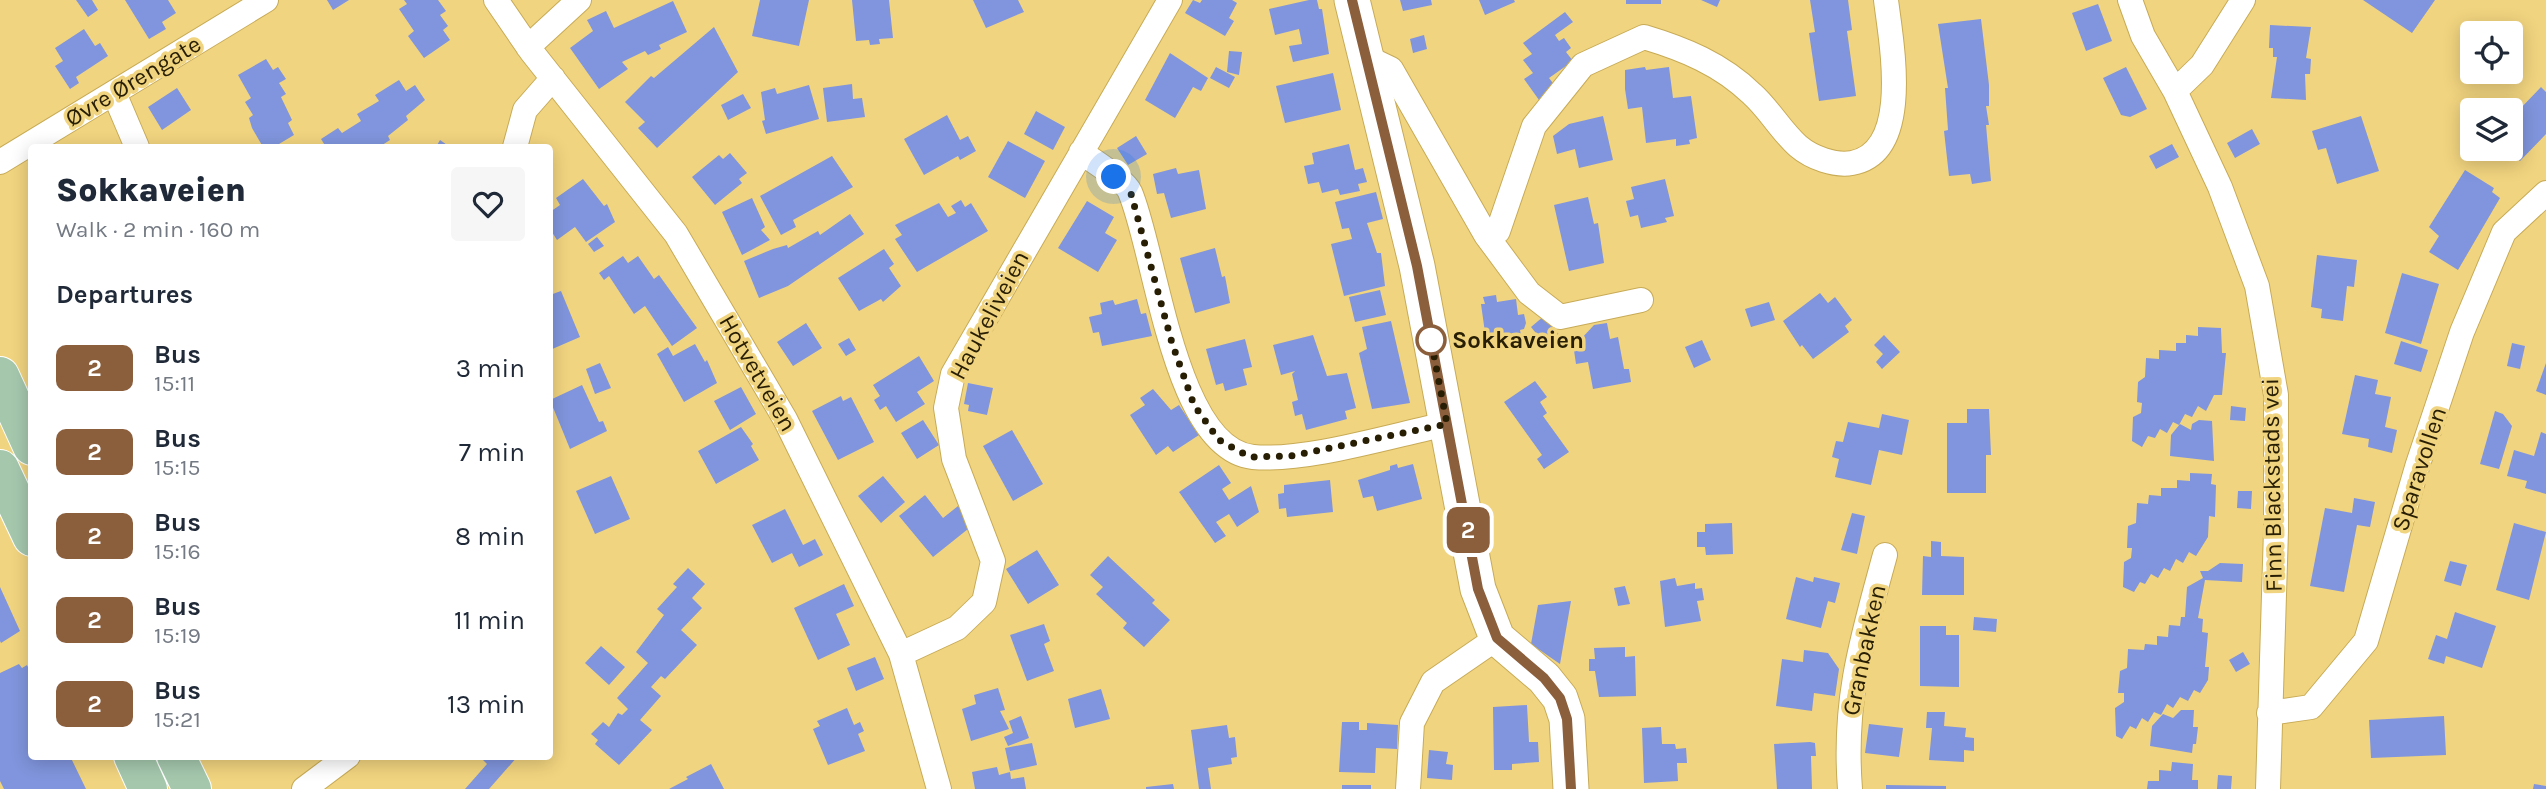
<!DOCTYPE html>
<html lang="en">
<head>
<meta charset="utf-8">
<style>
	:root { --surface:#fff; --page:#f6f6f7; --text:#1f2937; --muted:#747a83 }
	body { margin:0; font-family:Karla,sans-serif; background:var(--page); color:var(--text); height:100vh; display:flex; flex-direction:column; font-size:26px; white-space:nowrap }
	* { box-sizing:border-box; margin:0 }
	p { font-size:23px; color:var(--muted) }
	.icon { flex:none; width:38px; height:38px; fill:none; stroke:currentColor; stroke-width:2; stroke-linecap:round; stroke-linejoin:round }
	.map { position:relative; flex:1; overflow:hidden }
	.sheet { position:absolute; left:28px; top:144px; width:525px; height:616px; display:flex; flex-direction:column; background:var(--surface); border-radius:7px; box-shadow:0 4px 18px #0003 }
	.sheet>* { flex:none }
	.badge { padding:0 14px; border-radius:10px; font-size:24px; line-height:46px }
	.tools { position:absolute; left:2460px; top:21px; display:grid; gap:14px }
	.tools a { display:grid; place-items:center; width:63px; height:63px; border-radius:7px; background:var(--surface); box-shadow:0 4px 18px #0003; font-size:35px }
	.you { position:absolute; width:35px; height:35px; margin:-18px; border:5px solid #fff; border-radius:50%; background:#1a73e8; box-shadow:0 0 0 10px #1a73e833 }
	.map>.badge { position:absolute; translate:-50% -50%; box-shadow:0 0 0 4px #fff }
	h2 { padding:0 28px; font-size:26px; line-height:63px }
	.round { display:grid; place-items:center; flex:none; width:74px; height:74px; border-radius:7px; background:var(--page) }
	.head { display:flex; align-items:center; justify-content:space-between; height:119px; padding:0 28px }
	h1 { font-size:33px; font-weight:800; line-height:52px }
	ul { padding:0; list-style:none }
	li { display:flex; align-items:center; gap:21px; height:84px; padding:0 28px }
	li div { flex:1 }
	li b { display:block; font-size:26px }
	li em { font-style:normal }
	li .badge { min-width:77px; font-weight:700; text-align:center }
	.map>svg:first-child { display:block }
	.building { fill:#8095dd }
	.lines { fill:none; stroke-linecap:round; stroke-linejoin:round }
	.minor-casing { stroke:#c8ab57; stroke-width:26 }
	.secondary-casing { stroke:#c8ab57; stroke-width:37 }
	.primary-casing { stroke:#fff; stroke-width:40 }
	.minor { stroke:#fff; stroke-width:24 }
	.secondary { stroke:#fff; stroke-width:35 }
	.primary { stroke:#a5c8ad; stroke-width:38 }
	.line-casing { stroke:#fff; stroke-width:16 }
	.line { stroke:#8b5e3c; stroke-width:10 }
	.walk { stroke:#271e04; stroke-width:7; stroke-dasharray:0 12.6 }
	.stop-dot { fill:#fff; stroke:#8b5e3c; stroke-width:3.5 }
	.labels { text-anchor:middle; stroke-width:7; stroke-linejoin:round; paint-order:stroke }
	.street-label { font-size:24px; fill:#271e04; stroke:#f1d47f }
	.stop-label { font-size:24px; font-weight:bold; fill:#271e04; stroke:#f1d47f; text-anchor:start }
</style>
</head>
<body>
<div class="map">
<svg width="2546" height="789" viewBox="0 0 2546 789">
	<rect width="100%" height="100%" fill="#f1d47f"/>
	<path class="building" d="M76 0H92L98 10 88 17Z
		M125 0H168L176 13 162 22 166 29 149 39Z
		M327 0H349L333 10Z
		M404 0H438L446 11 440 15 448 26 443 30 450 40 424 58 408 36 414 31 399 9 407 4Z
		M760 0H809L799 46 752 36Z
		M852 0H889L893 38 879 39 880 44 870 45 869 40 856 41Z
		M973 0H1018L1024 12 986 28Z
		M1193 0 1200 3 1202 0H1232L1237 3 1229 18 1234 21 1225 36 1185 13Z
		M1309 0H1317L1319 9H1322L1329 54 1293 62 1289 46 1302 44 1299 29 1275 35 1269 9Z
		M1400 0H1431L1432 5 1403 11Z
		M1479 0H1514L1515 2 1485 15Z
		M1626 0H1661V4H1626Z
		M1701 0H1720L1717 7Z
		M1810 0H1848L1852 30 1847 31 1856 96 1819 101 1809 33 1815 32Z
		M2363 0H2435L2412 33Z
		M673 1 687 32 659 45 661 49 648 55 645 51 622 62 628 69 599 89 570 48 593 31 587 20 606 11 614 28Z
		M2098 4 2112 41 2086 51 2072 13Z
		M1565 12 1573 22 1555 35 1559 41 1564 38 1571 48 1566 52 1573 61 1549 78 1556 87 1539 100 1524 79 1533 73 1523 60 1532 54 1523 43Z
		M1981 19 1989 85V106H1986L1989 125H1986L1991 181 1972 184 1970 174 1949 176 1944 131 1948 130 1945 88H1948L1938 24Z
		M2270 25 2311 27 2306 58 2311 59 2310 74H2305L2306 100 2271 98 2277 57H2273V48H2269Z
		M714 27 738 72 657 148 638 128 645 122 625 102 651 76 654 78Z
		M84 29 95 46 100 43 108 56 76 77 79 83 70 89 55 66 63 61 55 48Z
		M1424 35 1427 49 1413 53 1410 39Z
		M1229 51 1242 52 1239 75 1227 72Z
		M1170 53 1208 78 1201 91 1193 87 1175 118 1145 100Z
		M266 59 273 70 278 67 286 79 279 83 286 94 281 97 292 120 288 123 294 135 274 147H263L252 128 249 118 253 115 245 102 251 98 238 75Z
		M1216 67 1235 77 1229 88 1210 78Z
		M1645 67 1646 70 1669 67 1673 98 1691 96 1697 138 1689 140 1690 144 1676 146V139L1646 143 1642 107 1628 109 1625 89V70Z
		M2126 67 2147 109 2130 117 2121 115 2103 78Z
		M1333 73 1341 110 1285 123 1276 86Z
		M399 80 406 91 415 85 425 100 406 116 408 120 388 136 390 140 379 147H326L321 139 338 128 342 133 361 121 357 114 379 101 375 95Z
		M852 84 853 99 862 98 865 117 827 122 823 88Z
		M809 85 819 119 766 134 762 121 765 120 761 92 775 88 777 94Z
		M2541 87 2546 92V134L2520 161 2506 149H2511V110H2495L2506 99 2518 111Z
		M177 88 191 110 162 130 148 107Z
		M743 94 751 108 728 120 721 105Z
		M1036 111 1065 127 1053 150 1024 134Z
		M947 115 960 140 968 136 976 151 960 160 958 156 924 175 904 139Z
		M1603 116 1613 160 1579 168 1575 149 1557 154 1553 136 1569 124Z
		M2361 116 2379 171 2337 184 2326 148 2318 150 2312 131Z
		M2252 129 2260 144 2235 158 2227 143Z
		M1136 136 1147 154 1128 165 1117 148Z
		M440 140 450 147H436Z
		M1008 141 1045 161 1025 198 988 177Z
		M1349 144 1355 170 1363 168 1367 182 1358 184 1360 191 1340 195 1338 189 1322 193 1319 182 1308 184 1304 166 1314 164 1312 153Z
		M2172 144 2179 157 2156 169 2149 156Z
		M730 153 747 173 739 179 742 183 715 205 692 177 719 155 723 159Z
		M832 156 853 187 793 220 796 227 781 235 760 196Z
		M1176 168 1178 174 1199 170 1206 209 1171 218 1164 193 1157 194 1153 174Z
		M2465 170 2494 188 2492 192 2500 198 2458 270 2429 252 2439 236 2429 227Z
		M583 179 604 206 607 204 615 222 586 242 575 227 557 240 550 229V212L560 205 556 198Z
		M1665 179 1674 216 1665 218 1667 222 1641 228 1638 215 1630 217 1626 201 1634 199 1631 187Z
		M1376 192 1383 219 1367 223 1377 253H1381L1385 286 1344 296 1331 244 1352 239 1349 228 1342 229 1335 202Z
		M1588 197 1594 224 1598 223 1604 263 1569 271 1554 205Z
		M752 198 765 227 761 230 770 240 742 255 722 212Z
		M961 200 965 207 971 203 988 231 917 272 895 239 902 235 895 225 939 203 948 217 956 213 951 206Z
		M1087 201 1114 217 1105 233 1117 240 1098 272 1058 248Z
		M850 214 864 234 788 286 759 298 744 261 773 249 787 245 788 248 818 231 820 235Z
		M597 237 604 246 594 252 588 244Z
		M1215 248 1222 277 1225 276 1230 303 1195 313 1180 258Z
		M884 249 894 264 889 268 901 286 883 302 881 299 859 311 838 278Z
		M2317 255 2357 260 2354 287 2347 286 2343 321 2321 318 2322 309 2311 307Z
		M623 256 628 263 638 256 654 279 659 275 697 328 672 346 645 306 634 314 609 276 604 280 599 273Z
		M2402 273 2439 284 2421 344 2385 333Z
		M1380 290 1386 315 1355 322 1349 297Z
		M561 291 580 337 550 350V295Z
		M1820 293 1828 303 1835 297 1852 320 1845 326 1849 332 1813 359 1802 345 1800 347 1783 321Z
		M1496 295 1497 302 1516 299 1518 315 1524 314 1526 323 1524 329 1520 330 1522 341 1487 347 1481 304H1485L1483 297Z
		M1137 299 1141 314 1146 313 1152 336 1102 346 1099 332 1093 333 1089 317 1102 314 1100 303 1113 300 1115 305Z
		M1769 302 1775 320 1751 327 1745 309Z
		M1544 316 1561 337 1548 348 1531 327Z
		M1391 321 1410 403 1372 409 1359 353 1367 349 1362 327Z
		M806 323 822 348 793 366 777 342Z
		M1607 323 1610 339 1618 337 1624 369H1629L1631 382 1593 389 1588 362 1576 364 1572 337 1581 336V339L1594 325Z
		M2198 327 2221 328 2222 353H2226L2222 395H2214L2206 411 2198 406 2192 417 2185 414 2179 425 2173 422 2167 433 2160 429 2155 438 2148 436 2142 447 2132 441 2133 417 2141 413 2142 403 2137 402 2138 382 2145 377 2146 358 2159 359V350L2176 351V343H2186V335L2198 336Z
		M1313 335 1327 376 1347 373 1356 408 1345 411 1347 419 1306 430 1302 414 1295 416 1292 402 1298 400 1292 374 1295 371 1281 375 1273 345Z
		M1884 335 1900 352 1882 369 1876 362 1883 354 1874 345Z
		M849 338 856 350 846 356 838 344Z
		M1245 339 1252 367 1243 369 1247 385 1225 391 1223 383 1216 385 1206 349Z
		M1702 340 1711 360 1694 368 1685 347Z
		M2401 341 2428 350 2421 372 2394 364Z
		M2512 343 2525 346 2520 369 2507 366Z
		M695 344 705 362 707 360 717 383 684 402 657 354 668 347 673 356Z
		M919 356 934 381 917 392 925 404 896 422 886 406 880 410 874 400 880 396 873 385Z
		M600 363 611 388 595 394 586 369Z
		M2546 363V395L2536 391Z
		M2355 375 2378 380 2375 394 2391 397 2385 427 2397 430 2392 453 2368 447 2369 439 2342 434Z
		M1535 381 1547 397 1540 402 1547 413 1543 416 1569 452 1544 469 1537 459 1542 455 1504 402Z
		M968 383 993 388 987 415 968 411 969 405 964 404Z
		M582 385 599 422 603 421 607 431 570 449 550 400Z
		M741 387 756 414 730 430 714 401Z
		M1153 389 1171 410 1179 405 1199 435 1173 452 1168 446 1156 455 1130 415 1145 405 1140 398Z
		M841 396 843 401 851 397 874 442 838 460 812 411Z
		M2231 406 2246 408 2245 421 2230 420Z
		M1967 409H1989L1991 455H1986V493H1947V423H1967Z
		M2495 411 2503 414 2512 426 2499 469 2480 464Z
		M1882 414 1909 420 1902 455 1879 450 1871 485 1835 477 1839 459 1832 457 1836 441 1843 442 1848 422 1879 428Z
		M923 420 939 445 917 459 901 433Z
		M2199 420 2212 421 2214 461 2170 456 2171 435 2180 424 2191 430 2192 424Z
		M741 427 753 444 751 446 759 460 716 484 698 451Z
		M1012 430 1043 484 1013 501 983 446Z
		M2541 432 2546 434V494L2525 488 2527 481 2507 476 2514 450 2534 456Z
		M1397 464 1398 468 1413 464 1422 499 1377 511 1373 496 1363 498 1358 480 1390 470V466Z
		M1219 465 1231 483 1222 489 1229 500 1251 486 1259 512 1237 527 1229 514 1216 522 1226 536 1215 543 1179 492Z
		M2190 473 2212 474 2211 484 2216 485 2215 517 2209 516 2208 537 2196 556 2189 552 2183 563 2176 559 2170 571 2164 568 2158 578 2151 574 2145 584 2140 582 2134 592 2123 587 2124 562 2131 558 2132 548H2127L2128 526 2136 523 2137 503 2148 504 2149 495 2161 496V488H2177V480L2190 481Z
		M611 476 630 519 595 534 576 491Z
		M883 476 905 502 881 523 858 496Z
		M1330 480 1333 512 1287 517 1286 508 1279 509 1278 494 1284 493V485Z
		M2238 491H2252L2251 509 2237 508Z
		M925 495 943 518 958 506 973 525 933 557 899 516Z
		M2354 498 2375 502 2370 527 2357 525 2344 592 2310 586 2325 508 2352 513Z
		M785 509 803 545 815 539 823 555 799 567 792 553 772 563 752 525Z
		M1852 513 1865 516 1857 554 1841 550Z
		M1732 523 1733 554 1706 555 1705 547H1697V532H1705V524Z
		M2514 523 2546 532 2529 600 2496 590Z
		M1931 541 1941 542V556L1964 557V595H1922L1923 556 1931 557Z
		M1037 550 1059 585 1028 604 1006 569Z
		M1108 556 1155 600 1152 603 1170 620 1144 647 1123 628 1127 623 1096 594 1103 587 1090 575Z
		M2450 561 2467 565 2461 586 2444 581Z
		M2220 563 2243 564 2242 582 2205 580 2198 618 2203 619 2202 632 2208 633 2205 667H2209L2208 680 2200 693 2194 690 2188 701 2180 697 2173 708 2167 704 2161 715 2154 712 2148 722 2142 718 2136 729 2130 726 2122 739 2116 736 2115 708 2124 702V693H2118L2120 671 2127 668 2128 649 2144 650 2145 644 2157 645V636L2168 637 2169 625 2180 626 2181 617H2185L2187 587 2203 578 2200 571H2208Z
		M688 568 705 584 692 598 702 608 681 630 697 645 665 679 661 676 651 687 661 696 640 720 652 730 619 765 595 744 598 740 591 734 603 722 609 727 618 713 622 715 628 709 617 698 648 663 636 652 664 615 657 609 677 587 673 584Z
		M1796 577 1813 582 1814 577 1840 583 1835 603 1828 601 1821 628 1786 619Z
		M1675 578 1677 586 1695 583V589L1702 588 1704 600 1697 601 1701 621 1665 627 1660 581Z
		M844 584 854 606 836 614 850 645 818 660 794 608Z
		M1625 586 1630 604 1618 606 1614 588Z
		M0 587 20 631 1 643 0 641Z
		M1571 601 1560 664 1531 644 1538 605Z
		M2455 612 2496 626 2482 668 2446 656 2444 664 2428 659 2436 635 2447 639Z
		M1974 617 1997 619 1996 632 1973 630Z
		M1044 624 1050 641 1044 644 1054 671 1027 681 1010 635Z
		M1920 626H1946V635H1959V687L1920 686Z
		M601 646 625 667 609 685 585 663Z
		M1625 647V657L1635 656 1636 696 1599 697 1595 671H1589V659H1595L1594 648Z
		M1804 650 1828 653 1839 669 1835 696 1814 693 1812 711 1776 706 1782 659 1803 662Z
		M2243 652 2250 664 2236 672 2229 660Z
		M875 657 884 679 856 691 847 668Z
		M19 664 22 668 27 665 32 675V756H70L86 789H4L0 781V673Z
		M998 688 1005 710 1000 711 1009 729 971 741 962 709 976 704 974 695Z
		M1101 689 1110 719 1075 728 1068 699Z
		M1527 705 1529 742H1538L1539 762 1512 764V770H1494L1493 707Z
		M847 708 854 725 860 722 864 731 858 734 865 751 828 765 813 729 820 726 817 721Z
		M2181 710H2194L2193 727H2198L2196 744H2193L2192 753 2150 746 2152 726 2163 714 2173 718Z
		M1927 712H1945L1944 726 1966 728 1965 737 1974 738V751L1964 750V762L1929 760 1932 728H1926Z
		M1021 716 1029 738 1008 746 1004 737 1013 733 1009 721Z
		M2444 716 2446 755 2371 758 2369 720Z
		M1342 722H1359V730H1367V723L1398 725 1397 749 1376 748 1375 773 1339 772Z
		M1869 724 1903 728 1899 757 1865 753Z
		M1227 725 1229 738 1235 737 1237 757 1231 758 1232 764 1208 768 1211 789H1199L1191 730Z
		M1661 727 1662 744H1675L1676 749 1686 748 1687 763H1677L1678 781 1644 783 1642 728Z
		M1810 742 1815 743 1816 756H1811L1812 789H1777L1774 744Z
		M1032 743 1037 765 1010 771 1005 748Z
		M1429 750 1448 752 1446 764 1453 765 1452 780 1427 778Z
		M479 756H518L489 789H465L487 764Z
		M2172 762 2193 764 2192 780H2198V789H2147L2148 781H2159V770L2171 771Z
		M711 764 724 789H669L688 779 686 777Z
		M997 767 999 775 1010 772 1011 779 1024 777 1026 789H975L972 772Z
		M2218 775 2232 776 2231 789H2217Z
		M1173 784 1174 789H1146V787Z
		M2534 784 2546 786V789H2533Z
		M1342 785H1371V789H1342Z
		M1886 785 1946 786V789H1886Z"/>
	<g class="lines">
		<defs>
			<path id="minor" d="M496 0 531 51 676 234 785 419 901 654 939 789
				M2130 0 2143 36 2175 91 2220 187 2257 286 2276 395V530L2268 789
				M528 47 579 0
				M1366 57 1391 69 1486 235 1498 231 1534 126 1583 65 1644 37C1684 49 1721 64 1752 94 1769 109 1781 131 1798 146 1812 158 1835 166 1852 163 1913 152 1891 42 1886 0
				M2175 91 2202 65 2243 0
				M114 93 137 147
				M515 147 525 110 553 78
				M1081 152C1093 161 1126 181 1130 192 1156 252 1174 449 1253 457 1306 462 1393 435 1447 424
				M0 162 266 0
				M1486 235 1529 293 1560 317 1641 300
				M901 654 957 628 984 602 993 561 954 459 946 408 953 374 1170 0
				M2269 713 2311 707 2366 641 2418 464 2462 332 2504 232 2546 193
				M304 789 348 756
				M1408 789 1412 723 1433 682 1497 638
				M1850 789C1843 700 1862 639 1885 555"/>
			<path id="secondary" d="M1352 0 1417 266 1478 589 1497 638 1544 678 1560 698 1567 719 1571 789"/>
			<path id="primary" d="M0 376 32 446
				M0 469 32 537
				M133 756 148 789
				M176 756 192 789"/>
		</defs>
		<use href="#minor" class="minor-casing"/>
		<use href="#secondary" class="secondary-casing"/>
		<use href="#primary" class="primary-casing"/>
		<use href="#minor" class="minor"/>
		<use href="#secondary" class="secondary"/>
		<use href="#primary" class="primary"/>
	</g>
	<g class="lines">
		<defs>
			<path id="line" d="M1352 0 1417 266 1478 589 1497 638 1544 678 1560 698 1567 719 1571 789"/>
		</defs>
		<use href="#line" class="line-casing"/>
		<use href="#line" class="line"/>
		<path class="walk" d="M1114 177 1130 190 1172 343 1194 405 1219 440 1250 457 1291 456 1447 424 1431 340"/>
	</g>
	<circle class="stop-dot" cx="1431" cy="340" r="14"/>
	<g class="labels">
		<g class="street-label">
			<text transform="translate(133 81) rotate(-31)" y="8">Øvre Ørengate</text>
			<text transform="translate(989 315) rotate(-62)" y="8">Haukeliveien</text>
			<text transform="translate(758 373) rotate(60)" y="8">Hotvetveien</text>
			<text transform="translate(2419 469) rotate(-72)" y="8">Sparavollen</text>
			<text transform="translate(2272 485) rotate(-91)" y="8">Finn Blackstads vei</text>
			<text transform="translate(1864 650) rotate(-78)" y="8">Granbakken</text>
		</g>
		<g class="stop-label">
			<text x="1452" y="348">Sokkaveien</text>
		</g>
	</g>
</svg>
<div class="tools">
<a><svg class="icon" aria-label="locate" viewBox="0 0 24 24"><circle cx="12" cy="12" r="6"/><path d="M12 2v4M12 18v4M2 12h4M18 12h4"/></svg></a>
<a><svg class="icon" aria-label="layers" viewBox="0 0 24 24"><path d="M12 4l9 5-9 5-9-5zM3 14l9 5 9-5"/></svg></a>
</div>
<div class="you" style="left:1114px;top:177px"></div>
<b class="badge" style="left:1468px;top:530px;background:#8b5e3c;color:#fff">2</b>
<section class="sheet">
<div class="head"><div><h1>Sokkaveien</h1><p>Walk · 2 min · 160 m</p></div><a class="round"><svg class="icon" aria-label="heart" viewBox="0 0 24 24"><path d="M12 20l-8-8c-3-5 5-10 8-4 3-6 11-1 8 4z"/></svg></a></div>
<h2>Departures</h2>
<ul>
<li><span class="badge" style="background:#8b5e3c;color:#fff">2</span><div><b>Bus</b><p>15:11</p></div><em>3 min</em></li>
<li><span class="badge" style="background:#8b5e3c;color:#fff">2</span><div><b>Bus</b><p>15:15</p></div><em>7 min</em></li>
<li><span class="badge" style="background:#8b5e3c;color:#fff">2</span><div><b>Bus</b><p>15:16</p></div><em>8 min</em></li>
<li><span class="badge" style="background:#8b5e3c;color:#fff">2</span><div><b>Bus</b><p>15:19</p></div><em>11 min</em></li>
<li><span class="badge" style="background:#8b5e3c;color:#fff">2</span><div><b>Bus</b><p>15:21</p></div><em>13 min</em></li>
</ul>
</section>
</div>
</body>
</html>
